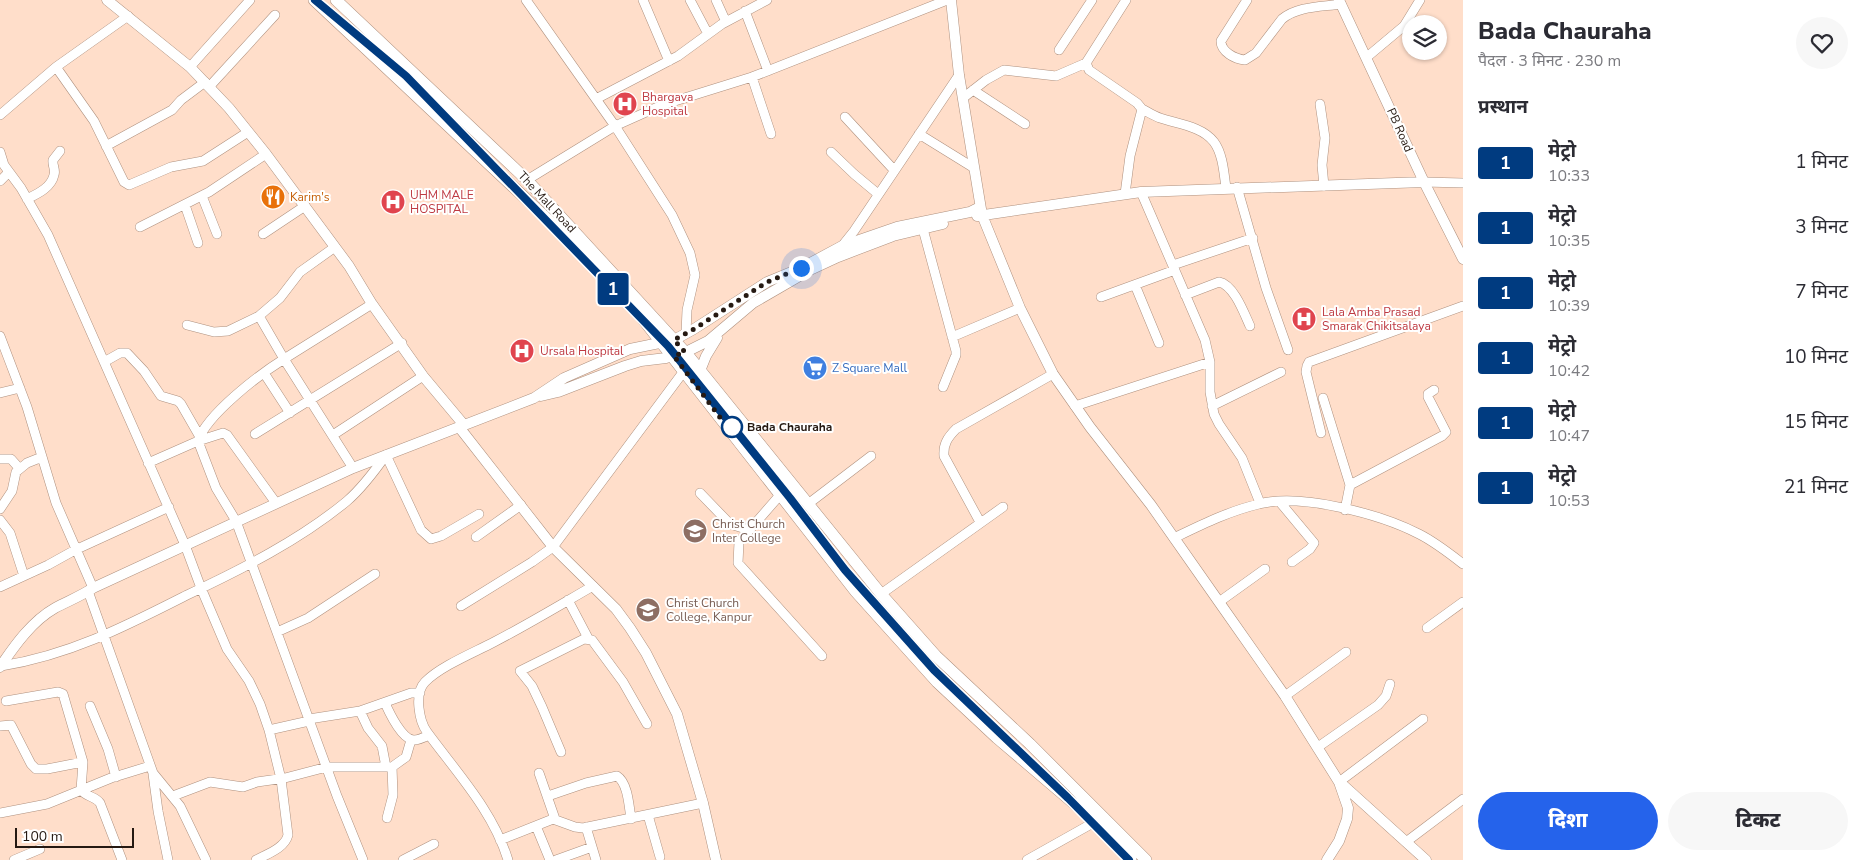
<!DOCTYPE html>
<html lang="hi">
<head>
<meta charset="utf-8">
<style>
	:root { --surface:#fff; --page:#f7f7f7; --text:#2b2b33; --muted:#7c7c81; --accent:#2563eb }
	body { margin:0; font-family:"Nunito Sans","Noto Sans Devanagari",sans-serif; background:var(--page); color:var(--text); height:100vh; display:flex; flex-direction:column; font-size:19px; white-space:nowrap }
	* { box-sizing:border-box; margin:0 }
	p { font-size:16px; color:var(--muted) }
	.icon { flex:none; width:28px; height:28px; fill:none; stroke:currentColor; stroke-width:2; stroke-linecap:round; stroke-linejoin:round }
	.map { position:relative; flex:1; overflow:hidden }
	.drawer { display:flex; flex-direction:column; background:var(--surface); width:400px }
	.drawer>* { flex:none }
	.badge { padding:0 10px; border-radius:4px; font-size:18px; line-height:32px }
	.fabs { position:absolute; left:1402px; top:15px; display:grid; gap:10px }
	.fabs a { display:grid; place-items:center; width:45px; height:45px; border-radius:50%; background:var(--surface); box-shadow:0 1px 4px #0004; font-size:25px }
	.scale { position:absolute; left:15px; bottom:12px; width:119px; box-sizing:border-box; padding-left:5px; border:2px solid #251912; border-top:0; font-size:14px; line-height:18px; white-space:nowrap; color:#251912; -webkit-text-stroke:4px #fff; paint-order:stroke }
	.you { position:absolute; width:25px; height:25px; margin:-12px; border:4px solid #fff; border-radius:50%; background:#1a73e8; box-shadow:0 0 0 8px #1a73e833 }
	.map>.badge { position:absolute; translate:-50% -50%; box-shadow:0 0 0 2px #fff }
	h2 { padding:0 15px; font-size:19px; line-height:45px }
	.round { display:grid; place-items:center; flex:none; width:52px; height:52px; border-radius:26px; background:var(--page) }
	.headline { display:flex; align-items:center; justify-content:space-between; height:85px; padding:0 15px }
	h1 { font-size:24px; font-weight:800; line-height:38px }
	.button { display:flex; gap:10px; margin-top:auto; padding:10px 15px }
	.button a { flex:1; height:58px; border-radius:30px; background:var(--accent); color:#fff; font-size:20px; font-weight:800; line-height:58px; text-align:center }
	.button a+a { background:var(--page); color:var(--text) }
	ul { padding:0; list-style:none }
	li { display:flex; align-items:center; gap:15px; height:65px; padding:0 15px }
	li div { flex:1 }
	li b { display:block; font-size:19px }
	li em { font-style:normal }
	li .badge { min-width:55px; font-weight:700; text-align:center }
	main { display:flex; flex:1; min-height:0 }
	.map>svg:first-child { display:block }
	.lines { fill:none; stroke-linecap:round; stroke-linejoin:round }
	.minor-casing { stroke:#af917f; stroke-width:10 }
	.tertiary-casing { stroke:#af917f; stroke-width:11 }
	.secondary-casing { stroke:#af917f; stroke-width:12 }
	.minor { stroke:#fff; stroke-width:9 }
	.tertiary { stroke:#fff; stroke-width:10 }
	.secondary { stroke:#fff; stroke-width:11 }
	.line-casing { stroke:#fff; stroke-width:11 }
	.line { stroke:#003b80; stroke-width:8 }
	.walk { stroke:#251912; stroke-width:5; stroke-dasharray:0 9 }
	.stop-dot { fill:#fff; stroke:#003b80; stroke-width:2.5 }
	.labels { text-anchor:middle; stroke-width:4; stroke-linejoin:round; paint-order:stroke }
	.health-label { font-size:12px; fill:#be3a42; stroke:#fff; text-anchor:start }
	.street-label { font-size:12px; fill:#251912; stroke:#fff }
	.food-label { font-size:12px; fill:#c56008; stroke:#fff; text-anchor:start }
	.shop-label { font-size:12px; fill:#366cbe; stroke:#fff; text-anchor:start }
	.stop-label { font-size:12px; font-weight:bold; fill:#251912; stroke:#fff; text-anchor:start }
	.education-label { font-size:12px; fill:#785e54; stroke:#fff; text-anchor:start }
</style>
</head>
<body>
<main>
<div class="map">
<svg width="1463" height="860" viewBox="0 0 1463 860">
	<rect width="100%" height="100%" fill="#ffdeca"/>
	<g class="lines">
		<defs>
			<path id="minor" d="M526 0 615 126 672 215 690 253 695 275 687 310 686 333
				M643 0 669 61
				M690 0 708 34
				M716 0 726 22
				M1247 0 1221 41C1221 52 1235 59 1245 60L1256 53 1282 19C1298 6 1321 7 1341 4
				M745 11 768 71
				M1059 50 1092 0
				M1367 57 1404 26 1420 0
				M1086 63 1089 70 1137 103 1142 109 1130 156 1125 194
				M56 67 94 121 124 182 129 185 171 167 203 161 248 132
				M190 67 250 0
				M752 77 771 134
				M209 87 275 15
				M973 90 1025 124
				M963 98 986 80 1004 70 1056 76 1086 63 1126 0
				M596 99 678 56 722 24 767 0
				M1320 104 1325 138 1322 165 1324 186
				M1142 109C1148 112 1154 116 1160 118 1177 124 1202 126 1214 142 1223 154 1224 174 1226 188
				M0 115 56 67 128 16
				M845 117 894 170
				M919 134 974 168
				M106 146 172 110 181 100 205 82
				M0 152 4 165 21 188 48 235 185 545 201 588 227 649 249 681 260 704 269 730 281 779 288 835C285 848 267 854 256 860
				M831 152 854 174 878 194
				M527 180 615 126 662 105 752 77 947 0
				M0 181 9 172
				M1424 182 1463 183
				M1237 187 1266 288 1288 350
				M202 196 217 234
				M27 199C37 194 51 188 54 175 56 170 52 165 53 160L60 151
				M185 205 198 243
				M140 227 209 192 266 154
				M923 229 956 351V355L943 387
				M263 234 305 206
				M842 246 854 231 959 75
				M1173 265 1253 238
				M1135 285 1159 343
				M1185 295 1219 282C1234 285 1244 313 1250 326
				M1101 297 1175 270
				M259 316 284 359C260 374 207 414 198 441L216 488 236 521 337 796 363 860
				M187 325 214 332 228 331 259 316 280 298 300 272 335 247
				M0 336 27 407 56 503 93 588
				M952 337 1020 308
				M104 362 120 353H127L144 371 161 396 178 401 181 404 200 437
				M1210 362V392L1214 414 1219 424 1242 458 1260 503
				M264 373 290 413
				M0 393 20 388
				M1323 398 1350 485
				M1075 406 1210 362 1205 340 1141 192
				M1212 406 1281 372
				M1321 433 1306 372 1307 366 1309 362 1463 306
				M255 434 402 343
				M333 435 423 376
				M0 459H11L19 468
				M148 463 198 441 223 433 227 435 276 503
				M353 468 284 359 372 304
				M700 493 730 524 749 530
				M780 495 739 542 738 563 822 656
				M1279 501 1314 543 1310 549 1292 562
				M808 504 871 456
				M0 509 12 491 16 472 27 463 42 457
				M1345 510 1350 485 1442 436 1446 432 1428 397V394L1434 390
				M0 520 10 533 24 576
				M980 522 944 456C943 444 948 437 956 429L1053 374
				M476 537 521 505
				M1174 538C1201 525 1229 511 1259 504 1301 493 1380 514 1419 534 1435 542 1449 553 1463 564
				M0 587 48 565 75 550 169 507
				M88 591 153 773 180 806 206 860
				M881 594 1003 507
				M568 600 588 638
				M1219 602 1265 569
				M461 606 532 562 553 547 684 371
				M1427 628 1463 602
				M277 632 308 618 375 574
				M1 666C70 655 126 626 187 595 242 569 300 540 347 501 362 488 374 472 386 455L421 530 431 539 441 536 479 514
				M1285 696 1346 652
				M6 701 58 692 63 694 83 762 81 790C86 797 95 796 100 803L122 860
				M385 703C389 712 402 740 414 740 419 740 425 737 429 735
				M90 706 108 749 116 777
				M360 711 368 728 382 746 386 767
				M309 719 360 711 411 693H420
				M0 726 11 725 31 764 36 769H47L83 762
				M269 730 309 721
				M1318 747 1378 705 1386 696 1390 684
				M561 752 542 707 532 686 520 671 584 639 592 640 623 682 647 724
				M539 773 555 819
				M153 774 158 811 168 860
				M1339 782 1423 719
				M173 796 210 782 243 787 257 782 285 778 327 767H392L406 757 411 740
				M548 796 586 783 617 776C628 783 629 806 631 819
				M0 813 47 804 111 778 150 766
				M648 815 660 857
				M387 818 393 795 392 767
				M536 826 550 860
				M586 827 596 860
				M500 840 553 819 575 827 583 828 703 803
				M1406 842 1463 799
				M14 860 40 849
				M403 860 434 844
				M508 860C493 811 457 773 427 732 419 721 414 693 425 682 441 666 473 653 494 642 527 625 560 605 593 586
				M556 860 592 847
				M1027 860 1100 819"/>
			<path id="tertiary" d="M107 0 190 67 229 108 266 154 349 266 372 304 423 376 464 425
				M951 0 959 75 982 215 1020 308 1053 374 1090 427 1151 505 1219 602 1285 696 1339 782 1348 808 1347 819 1339 841 1327 860
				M1339 0 1424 182 1463 259
				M977 216 1141 192 1424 182
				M700 371 706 356 717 338
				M541 396 558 392 625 366 641 361 666 358 688 351 708 341 753 303 810 270 838 257 893 236 943 224
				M459 427 553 547 616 609 630 628 646 653 677 714 703 803 716 860
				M0 667C15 645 32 621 55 608 68 601 81 596 93 588L353 468 534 398 564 378 630 349 674 340 694 329 767 282 801 268 842 246 897 227 970 212 980 207
				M1343 785 1426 860"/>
			<path id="secondary" d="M314 0 557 228 635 309 856 592 937 682 997 738 1091 818 1131 860
				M336 0 527 180 687 354 881 594 936 656 1030 744 1146 860"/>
		</defs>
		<use href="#minor" class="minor-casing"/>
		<use href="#tertiary" class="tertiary-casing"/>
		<use href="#secondary" class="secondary-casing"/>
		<use href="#minor" class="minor"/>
		<use href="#tertiary" class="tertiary"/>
		<use href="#secondary" class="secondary"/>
	</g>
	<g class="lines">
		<defs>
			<path id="line" d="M315 0 406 76 668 346 790 498 845 570 934 670 1068 798 1129 860"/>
		</defs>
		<use href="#line" class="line-casing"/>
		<use href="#line" class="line"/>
		<path class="walk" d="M732 427 728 428 674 356 685 352 674 340 694 329 767 282 801 268"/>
	</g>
	<defs>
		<symbol id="hospital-disc" viewBox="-11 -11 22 22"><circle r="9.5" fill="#e0444e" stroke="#fff"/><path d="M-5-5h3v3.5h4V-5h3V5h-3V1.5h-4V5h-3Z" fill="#fff"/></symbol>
		<symbol id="restaurant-disc" viewBox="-11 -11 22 22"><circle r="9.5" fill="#e8710a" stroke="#fff"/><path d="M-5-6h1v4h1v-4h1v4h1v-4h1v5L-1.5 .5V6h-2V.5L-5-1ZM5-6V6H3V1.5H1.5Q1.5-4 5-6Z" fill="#fff"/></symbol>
		<symbol id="supermarket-disc" viewBox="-11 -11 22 22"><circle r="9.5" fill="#3f7fe0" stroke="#fff"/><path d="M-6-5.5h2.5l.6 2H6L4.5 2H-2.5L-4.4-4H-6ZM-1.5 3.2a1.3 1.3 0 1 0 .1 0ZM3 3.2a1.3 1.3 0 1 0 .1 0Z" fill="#fff"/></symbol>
		<symbol id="university-disc" viewBox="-11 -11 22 22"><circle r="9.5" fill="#8d6e63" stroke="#fff"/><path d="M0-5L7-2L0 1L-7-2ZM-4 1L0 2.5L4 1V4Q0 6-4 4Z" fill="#fff"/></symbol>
	</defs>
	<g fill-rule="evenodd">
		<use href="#hospital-disc" x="611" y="90" width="28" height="28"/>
		<use href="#restaurant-disc" x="259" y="183" width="28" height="28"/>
		<use href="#hospital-disc" x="379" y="188" width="28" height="28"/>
		<use href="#hospital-disc" x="1290" y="305" width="28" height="28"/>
		<use href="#hospital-disc" x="508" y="337" width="28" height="28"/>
		<use href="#supermarket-disc" x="801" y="354" width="28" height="28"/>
		<use href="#university-disc" x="681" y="517" width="28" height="28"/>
		<use href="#university-disc" x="634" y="596" width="28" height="28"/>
	</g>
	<circle class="stop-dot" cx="732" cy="427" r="10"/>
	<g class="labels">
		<g class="health-label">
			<text x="642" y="101">Bhargava<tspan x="642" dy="14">Hospital</tspan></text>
			<text x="410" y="199">UHM MALE<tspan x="410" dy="14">HOSPITAL</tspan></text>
			<text x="1322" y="316">Lala Amba Prasad<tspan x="1322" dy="14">Smarak Chikitsalaya</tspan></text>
			<text x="540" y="355">Ursala Hospital</text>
		</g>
		<g class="street-label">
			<text transform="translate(1400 130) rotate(66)" y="4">PB Road</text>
			<text transform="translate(547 202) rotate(47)" y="4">The Mall Road</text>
		</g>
		<g class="food-label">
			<text x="290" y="201">Karim's</text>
		</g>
		<g class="shop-label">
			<text x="832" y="372">Z Square Mall</text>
		</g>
		<g class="stop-label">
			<text x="747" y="431">Bada Chauraha</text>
		</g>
		<g class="education-label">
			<text x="712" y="528">Christ Church<tspan x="712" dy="14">Inter College</tspan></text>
			<text x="666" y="607">Christ Church<tspan x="666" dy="14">College, Kanpur</tspan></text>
		</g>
	</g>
</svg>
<div class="fabs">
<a><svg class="icon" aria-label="layers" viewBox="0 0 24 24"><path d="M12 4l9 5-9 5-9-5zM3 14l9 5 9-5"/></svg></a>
</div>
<div class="scale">100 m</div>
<div class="you" style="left:801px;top:268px"></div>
<b class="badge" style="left:613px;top:289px;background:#003b80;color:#fff">1</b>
</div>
<section class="drawer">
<div class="headline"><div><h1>Bada Chauraha</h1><p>पैदल · 3 मिनट · 230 m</p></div><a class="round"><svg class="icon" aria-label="heart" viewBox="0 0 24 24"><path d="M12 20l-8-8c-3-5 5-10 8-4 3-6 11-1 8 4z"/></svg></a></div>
<h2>प्रस्थान</h2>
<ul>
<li><span class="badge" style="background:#003b80;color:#fff">1</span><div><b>मेट्रो</b><p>10:33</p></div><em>1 मिनट</em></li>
<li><span class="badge" style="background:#003b80;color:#fff">1</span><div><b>मेट्रो</b><p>10:35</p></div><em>3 मिनट</em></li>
<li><span class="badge" style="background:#003b80;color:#fff">1</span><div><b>मेट्रो</b><p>10:39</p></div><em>7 मिनट</em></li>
<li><span class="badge" style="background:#003b80;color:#fff">1</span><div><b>मेट्रो</b><p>10:42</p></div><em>10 मिनट</em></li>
<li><span class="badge" style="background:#003b80;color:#fff">1</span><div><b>मेट्रो</b><p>10:47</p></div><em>15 मिनट</em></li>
<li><span class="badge" style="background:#003b80;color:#fff">1</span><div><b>मेट्रो</b><p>10:53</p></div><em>21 मिनट</em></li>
</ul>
<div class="button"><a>दिशा</a><a>टिकट</a></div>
</section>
</main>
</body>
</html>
